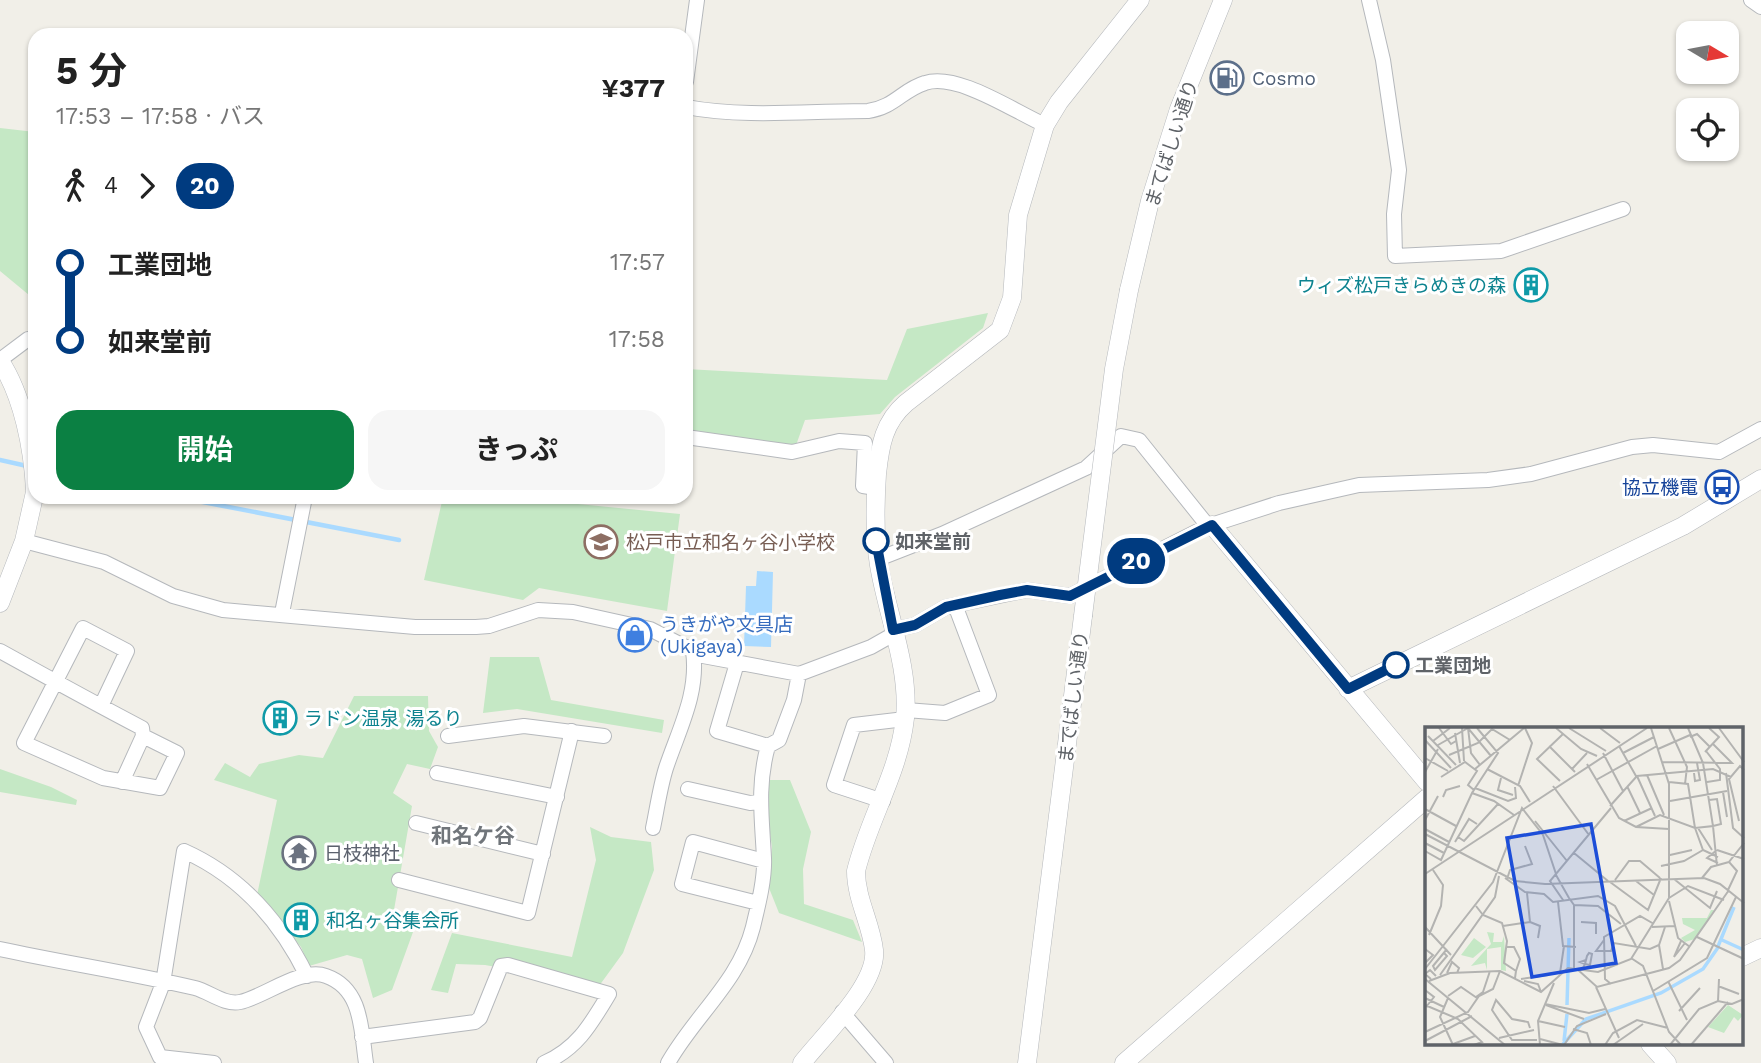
<!DOCTYPE html>
<html lang="ja">
<head>
<meta charset="utf-8">
<style>
	:root { --surface:#fff; --page:#f6f6f6; --text:#222; --muted:#767676; --accent:#0b8043 }
	body { margin:0; font-family:"Work Sans","Noto Sans JP",sans-serif; background:var(--page); color:var(--text); height:100vh; display:flex; flex-direction:column; font-size:26px; white-space:nowrap }
	* { box-sizing:border-box; margin:0 }
	p { font-size:23px; color:var(--muted) }
	.icon { flex:none; width:38px; height:38px; fill:none; stroke:currentColor; stroke-width:2; stroke-linecap:round; stroke-linejoin:round }
	.map { position:relative; flex:1; overflow:hidden }
	.sheet { position:absolute; left:28px; top:28px; width:665px; height:476px; display:flex; flex-direction:column; background:var(--surface); border-radius:21px; box-shadow:0 2px 5px #0004 }
	.sheet>* { flex:none }
	.badge { padding:0 14px; border-radius:23px; font-size:24px; line-height:46px }
	.needle { width:46px; rotate:100deg }
	.buttons { position:absolute; left:1676px; top:21px; display:grid; gap:14px }
	.buttons a { display:grid; place-items:center; width:63px; height:63px; border-radius:14px; background:var(--surface); box-shadow:0 2px 5px #0004; font-size:35px }
	.map>.badge { position:absolute; translate:-50% -50%; box-shadow:0 0 0 4px #fff }
	.legs { display:flex; align-items:center; gap:10px; height:77px; padding:0 28px; font-size:23px }
	.legs p { margin-inline-start:auto }
	.summary { display:flex; align-items:center; justify-content:space-between; height:119px; padding:0 28px }
	h1 { font-size:38px; font-weight:700; line-height:52px }
	.button { display:flex; gap:14px; margin-top:auto; padding:14px 28px }
	.button a { flex:1; height:80px; border-radius:21px; background:var(--accent); color:#fff; font-size:28px; font-weight:700; line-height:80px; text-align:center }
	.button a+a { background:var(--page); color:var(--text) }
	ul { padding:0 28px; list-style:none }
	li { display:flex; align-items:center; gap:24px; height:77px; font-size:26px }
	li i { display:grid; place-items:center; width:10px; height:100%; margin:0 9px; background:currentColor }
	li i::after { content:''; width:18px; height:18px; margin:-9px; border:5px solid; border-radius:50%; background:var(--surface) }
	li p { margin-inline-start:auto }
	li:first-child i { background:linear-gradient(#0000 50%,currentColor 0) }
	li:last-child i { background:linear-gradient(currentColor 50%,#0000 0) }
	.map>svg:first-child { display:block }
	.green { fill:#c5e8c5 }
	.water { fill:#aadaff }
	.lines { fill:none; stroke-linecap:round; stroke-linejoin:round }
	.stream { stroke:#aadaff; stroke-width:4.5 }
	.minor-casing { stroke:#b5b8bc; stroke-width:16 }
	.tertiary-casing { stroke:#b5b8bc; stroke-width:19 }
	.minor { stroke:#fff; stroke-width:14 }
	.tertiary { stroke:#fff; stroke-width:18 }
	.tertiary-bridge-casing { stroke:#b5b8bc; stroke-width:19; stroke-linecap:butt }
	.tertiary-bridge { stroke:#fff; stroke-width:18 }
	.line-1-casing { stroke:#fff; stroke-width:16 }
	.line-1 { stroke:#003b80; stroke-width:10 }
	.stop-1-dot { fill:#fff; stroke:#003b80; stroke-width:3.5 }
	.labels { text-anchor:middle; stroke-width:6; stroke-linejoin:round; paint-order:stroke }
	.service-label { font-size:19px; fill:#4e5e75; stroke:#fff; text-anchor:start }
	.street-label { font-size:19px; fill:#5f6368; stroke:#fff }
	.culture-label { font-size:19px; fill:#0d838f; stroke:#fff; text-anchor:start }
	.transit-label { font-size:19px; fill:#164399; stroke:#fff; text-anchor:end }
	.stop-label { font-size:19px; font-weight:bold; fill:#5f6368; stroke:#fff; text-anchor:start }
	.education-label { font-size:19px; fill:#785e54; stroke:#fff; text-anchor:start }
	.shop-label { font-size:19px; fill:#366cbe; stroke:#fff; text-anchor:start }
	.worship-label { font-size:19px; fill:#5b616d; stroke:#fff; text-anchor:start }
	.neighbourhood-label { font-size:21px; font-weight:bold; fill:#70757a; stroke:#fff }
	.inset-river { fill:none; stroke:#aadaff; stroke-width:3.5 }
	.inset-road { fill:none; stroke:#b3b3b1; stroke-width:2 }
	.view { fill:#1d4ed8; fill-opacity:0.15; stroke:#1d4ed8; stroke-width:3.5 }
	.inset-edge { fill:none; stroke:#5f6368; stroke-width:3.5 }
</style>
</head>
<body>
<div class="map">
<svg width="1761" height="1063" viewBox="0 0 1761 1063">
	<rect width="100%" height="100%" fill="#f1efe8"/>
	<path class="green" d="M0 128 35 132V300L0 271Z
		M988 313 983 328 895 397 880 414 805 420 795 448 686 431V369L887 380 907 329Z
		M443 497H578V504L680 514 667 611 539 588 523 600 424 580Z
		M490 657H539L551 700 664 720 662 733 517 709 483 713Z
		M354 696H428L429 731 438 747 430 769 407 764 393 793 412 806 394 910 417 921 392 990 373 998 362 959 347 955 309 966 301 947 257 895 277 800 214 780 225 763 250 777 259 764 299 755 323 758Z
		M0 769 51 787 77 800 76 805 0 792Z
		M768 780H790L811 832 803 869 804 904 853 920 862 942 779 913 769 888 772 847 766 805Z
		M590 827 611 837 651 842 654 870 623 953 599 986 485 965 456 964 448 993 431 990 452 933 572 957 596 860Z"/>
	<path class="water" d="M757 571 773 572 771 647 744 646 746 586H756Z"/>
	<g class="lines">
		<path class="stream" d="M0 460 27 466
			M177 497 399 540"/>
		<defs>
			<path id="minor" d="M1369 0 1383 60 1399 170 1394 214 1395 256 1501 251 1623 209
				M1751 0 1761 7
				M686 82 697 0
				M686 107C745 118 808 111 868 111 895 107 902 90 925 83 957 72 1015 112 1045 125
				M0 360 28 339H35
				M686 437 792 452 839 441 865 443 863 486 876 488
				M24 541 104 562 173 596 223 610 415 627H476L489 626 538 610 573 612 650 629 703 656 799 674 871 647 894 634
				M878 559 942 534 1086 468 1121 436 1139 440 1208 526 1279 503 1359 485 1488 480 1531 474 1632 447 1653 445 1719 452 1761 429
				M282 613 305 497
				M893 630 915 625 946 607 1027 590 1070 596 1208 526
				M0 651C47 677 94 703 142 728L143 736 177 753 160 788 103 778 24 743 83 628 127 651 101 706
				M737 663 717 731 768 746
				M906 710 945 713 989 695 955 605
				M448 736 524 726 604 736
				M437 773 557 797
				M122 782 143 736
				M688 789 750 803 759 802
				M883 801 834 785 854 725 905 719
				M416 823 543 854
				M653 828C657 809 660 787 666 768 679 729 699 693 693 651
				M399 880 528 913 572 731
				M758 903 682 884 693 842 764 861
				M0 949C65 963 131 973 195 988 210 992 224 1005 240 1002 264 997 301 967 326 976 363 989 361 1031 366 1063
				M842 1012 886 1063
				M362 1037 475 1022 480 1018 501 966 508 965 609 994C591 1024 577 1049 544 1063
				M214 1063 160 1057 146 1027 163 983 184 851C240 876 280 921 307 976
				M668 1063C695 1015 739 982 753 927 758 906 765 879 764 858 762 818 757 785 768 746L779 740 794 700 799 674"/>
			<path id="tertiary" d="M1129 290 1150 201 1179 109 1223 0
				M0 361C23 396 33 449 35 490
				M1212 525 1427 782
				M0 603 24 541 35 492
				M1348 689 1683 526 1761 479
				M1742 957 1761 948
				M1650 1044 1667 1063
				M802 1063C823 1036 878 984 874 950 871 923 856 899 856 871 869 818 899 773 905 718 910 668 887 614 879 565 874 535 875 505 877 474 880 445 884 422 906 403L1000 330 1012 298 1018 215 1045 125 1059 102 1140 0
				M1027 1063 1083 616
				M1124 1063 1427 798"/>
		</defs>
		<use href="#minor" class="minor-casing"/>
		<use href="#tertiary" class="tertiary-casing"/>
		<use href="#minor" class="minor"/>
		<use href="#tertiary" class="tertiary"/>
		<defs>
			<path id="tertiary-bridge" d="M1083 616 1114 369 1129 290"/>
		</defs>
		<use href="#tertiary-bridge" class="tertiary-bridge-casing"/>
		<use href="#tertiary-bridge" class="tertiary-bridge"/>
	</g>
	<g class="lines">
		<defs>
			<path id="line-1" d="M876 541 893 630 915 625 946 607 1000 595 1027 590 1070 596 1212 525 1348 689 1396 665"/>
		</defs>
		<use href="#line-1" class="line-1-casing"/>
		<use href="#line-1" class="line-1"/>
	</g>
	<defs>
		<symbol id="fuel-ring" viewBox="-11 -11 22 22"><circle r="9.5" fill="#fff" stroke="#5c6f8a" stroke-width="1.5"/><path d="M-5.5-6h7V0h2V4h1.3V-2.5L3-4.5l.8-.8L6-3V5H2.5V1h-1V6h-7ZM-4.2-4.7v3.2H.2V-4.7Z" fill="#5c6f8a"/></symbol>
		<symbol id="building-ring" viewBox="-11 -11 22 22"><circle r="9.5" fill="#fff" stroke="#0f9aa8" stroke-width="1.5"/><path d="M-4-6H4V6H1V3H-1V6H-4ZM-2.5-4.3h1.7v1.8h-1.7ZM.8-4.3h1.7v1.8H.8ZM-2.5-1h1.7V.8h-1.7ZM.8-1h1.7V.8H.8Z" fill="#0f9aa8"/></symbol>
		<symbol id="bus-ring" viewBox="-11 -11 22 22"><circle r="9.5" fill="#fff" stroke="#1a4fb4" stroke-width="1.5"/><path d="M-5-6H5V4H4V6H2V4H-2V6H-4V4H-5ZM-3.5-4V0h7V-4ZM-3.5 1.2v1.5H-2V1.2ZM2 1.2v1.5H3.5V1.2Z" fill="#1a4fb4"/></symbol>
		<symbol id="school-ring" viewBox="-11 -11 22 22"><circle r="9.5" fill="#fff" stroke="#8d6e63" stroke-width="1.5"/><path d="M0-5L7-2L0 1L-7-2ZM-4 1L0 2.5L4 1V4Q0 6-4 4Z" fill="#8d6e63"/></symbol>
		<symbol id="shop-ring" viewBox="-11 -11 22 22"><circle r="9.5" fill="#fff" stroke="#3f7fe0" stroke-width="1.5"/><path d="M-5-2.5h2.3a2.7 3.5 0 0 1 5.4 0H5L5.5 6h-11ZM-1.5-2.5h3a1.5 2.3 0 0 0-3 0Z" fill="#3f7fe0"/></symbol>
		<symbol id="temple-ring" viewBox="-11 -11 22 22"><circle r="9.5" fill="#fff" stroke="#6b7280" stroke-width="1.5"/><path d="M0-6L5-2H3V0L6.5 2.5H4V6H1.5V3h-3V6H-4V2.5H-6.5L-3 0V-2H-5Z" fill="#6b7280"/></symbol>
	</defs>
	<g fill-rule="evenodd">
		<use href="#fuel-ring" x="1208" y="59" width="38" height="38"/>
		<use href="#building-ring" x="1512" y="266" width="38" height="38"/>
		<use href="#bus-ring" x="1703" y="468" width="38" height="38"/>
		<use href="#school-ring" x="582" y="523" width="38" height="38"/>
		<use href="#shop-ring" x="616" y="616" width="38" height="38"/>
		<use href="#building-ring" x="261" y="699" width="38" height="38"/>
		<use href="#temple-ring" x="280" y="834" width="38" height="38"/>
		<use href="#building-ring" x="282" y="901" width="38" height="38"/>
	</g>
	<g class="stop-1-dot">
		<circle cx="876" cy="541" r="12"/>
		<circle cx="1396" cy="665" r="12"/>
	</g>
	<g class="labels">
		<g class="service-label">
			<text x="1252" y="85">Cosmo</text>
		</g>
		<g class="street-label">
			<text transform="translate(1171 143) rotate(-72)" y="7">まてばしい通り</text>
			<text transform="translate(1073 697) rotate(-83)" y="7">までばしい通り</text>
		</g>
		<g class="culture-label">
			<text x="1506" y="292" text-anchor="end">ウィズ松戸きらめきの森</text>
			<text x="304" y="725">ラドン温泉 湯るり</text>
			<text x="326" y="927">和名ヶ谷集会所</text>
		</g>
		<g class="transit-label">
			<text x="1698" y="494">協立機電</text>
		</g>
		<g class="stop-label">
			<text x="895" y="548">如来堂前</text>
			<text x="1415" y="672">工業団地</text>
		</g>
		<g class="education-label">
			<text x="626" y="549">松戸市立和名ヶ谷小学校</text>
		</g>
		<g class="shop-label">
			<text x="660" y="631">うきがや文具店<tspan x="660" dy="22">(Ukigaya)</tspan></text>
		</g>
		<g class="worship-label">
			<text x="324" y="860">日枝神社</text>
		</g>
		<g class="neighbourhood-label">
			<text x="473" y="843">和名ケ谷</text>
		</g>
	</g>
	<g transform="translate(1425 727)">
		<rect width="318" height="318" fill="#f1efe8"/>
		<path d="M286 183H289L270 212 260 215 256 211 270 203 258 197 257 191H282ZM62 205 69 206 68 215H77L79 209 81 244 76 243V220L62 222V243L60 236 46 239 66 217ZM49 211 61 220 48 231 36 228ZM303 278 318 288 313 294 309 290 299 306 283 300Z" fill="#c5e8c5"/>
		<path class="inset-river" d="M297 213 319 223M142 278 144 211M139 314 142 287M138 317 161 292 236 266 278 242 292 222 309 180"/>
		<path class="inset-road" d="M14 1 26 17 31 14M37 1 39 34M43 1 46 26 55 38M131 1 156 22 172 29M144 1 181 24M175 1 195 16M244 1 262 40 260 57M294 1 319 35M30 6 35 36M3 9 31 38M265 10 272 7 285 20M0 13 26 41M8 14 25 1M13 18 43 1 66 29M124 19 150 45M194 19 211 49M233 22 265 8M281 24 295 42V53L282 55M280 25 294 10 284 1M178 26 198 64M198 26 229 10M24 28 53 16 67 2 85 13M0 31 23 44M237 35 307 36 288 17M162 37 194 91 211 100 244 102M50 42 99 1M62 42 95 59 105 75M147 42 162 26M0 45 13 22M269 46 270 54 275 53 272 36M301 46 308 101 319 111M222 48 239 88M212 49 230 89M16 50 40 35 52 44 43 58 49 63M76 51 73 63 88 68M171 53 232 19M135 54 112 32 138 7M244 55 263 57 270 101M93 59 107 16 100 1M128 59 164 108M202 59 215 86M50 61 83 74 91 71 90 60M298 65 302 90M47 66 73 26 52 1M18 70 21 63 35 59M284 73 292 72 296 97 288 99 292 139M245 74 302 64M185 79 212 49 288 42 306 50M0 82 31 99M0 93 13 69M110 94 142 134M199 94 227 81M314 94 304 52 315 39 319 43M211 100 235 88 270 101 288 99 278 36 263 1M270 101 278 123 293 130M273 101 287 123M0 102 24 115M0 107 90 154 120 157 279 151 295 157 319 176M33 110 39 114 73 77M30 115 44 92 52 97M0 116 19 126M292 123 319 132M292 123 282 131 293 136M0 124 16 133 47 66 69 74 89 88M149 126 183 154M245 128 267 123M236 139 259 134 278 123M0 147 222 1M131 148 144 171M80 151 100 165 119 167 128 175 173 169 190 179 211 219M277 151 286 140 304 135M82 152 85 143 107 137 100 119M249 152 285 181 292 164M190 153 204 134H215L235 151M211 154 229 168M185 155 223 183 236 151M303 163 312 144 304 135 319 116M144 171 149 178V241M244 171 263 159 299 173M138 173 125 154 186 81M244 174 253 211 265 220M133 175 138 219 151 220M149 178 173 179 196 197M51 179 58 188 77 196 82 214 79 236 91 244 90 251M105 195 115 199 113 211M156 195 171 196V207M78 199 105 195 102 166M0 200 26 228M227 200 250 199M4 208 16 179 18 158 8 143M272 210 319 232M179 213 171 224H186L189 216 225 222 234 218 240 200M256 214 249 230 260 216M234 218 238 242M82 220H89L95 232 91 244M0 222 8 228 0 236M19 226 22 229 10 243 8 239 22 222M206 231 218 239 244 305 256 318M0 242 68 155 97 81 118 108 131 147M152 242 172 260 244 241 255 233 304 163M157 243 160 237 162 229 164 226 167 227 165 238 160 237 155 235 161 233M22 246 27 235 34 241 32 246M135 246 139 219M15 248 70 170 74 149M0 252 80 318M6 252 0 247 5 243 11 249M96 252 123 248M4 254 25 246 75 244 116 265 143 241 173 245 206 232 244 171V57L226 1M99 254 113 257 116 265M243 254 262 293M186 257 180 252 179 210 215 189 229 197M293 259 314 267M171 260 194 311M0 263 9 270 1 280M228 264 282 231 311 170M23 269 36 260 52 271M51 270 58 265 65 244M0 271 19 280M23 271 15 290 28 318M293 274 294 252M120 277 164 286 180 282M0 278 33 292 57 315 49 318M121 278 159 292M254 284 275 261M113 294 140 300M105 301 103 295 87 292 71 273 67 283 87 313H112M148 302 162 306 166 318M0 305 43 285 54 269 68 262 75 244M74 311 109 303M115 312 138 318M0 314 47 289M28 317 50 309M115 318 113 294 129 256M139 318 152 299 181 287M180 318 188 306 212 293 243 301M188 318 218 297M245 318 274 282 293 274 307 277 319 272M266 318 303 275"/>
		<path class="view" d="M166 97 191 236 107 250 82 111Z"/>
		<rect width="318" height="318" class="inset-edge"/>
	</g>
</svg>
<div class="buttons">
<a><svg class="needle" viewBox="-14 -14 28 28"><path d="M0-13l5 13h-10z" fill="#e53935"/><path d="M0 13l5-13h-10z" fill="#767676"/></svg></a>
<a><svg class="icon" aria-label="locate" viewBox="0 0 24 24"><circle cx="12" cy="12" r="6"/><path d="M12 2v4M12 18v4M2 12h4M18 12h4"/></svg></a>
</div>
<b class="badge" style="left:1136px;top:561px;background:#003b80;color:#fff">20</b>
<section class="sheet">
<div class="summary"><div><h1>5 分</h1><p>17:53 – 17:58 · バス</p></div><b>¥377</b></div>
<div class="legs"><svg class="icon" aria-label="walk" viewBox="0 0 24 24"><circle cx="13" cy="4" r="2"/><path d="M13 8l-2 6 4 7M11 14l-3 7M7 12l3-4h3l4 4"/></svg>4<svg class="icon" aria-label="forward" viewBox="0 0 24 24"><path d="M9 5l7 7-7 7"/></svg><b class="badge" style="background:#003b80;color:#fff">20</b></div>
<ul>
<li><i style="color:#003b80"></i><b>工業団地</b><p>17:57</p></li>
<li><i style="color:#003b80"></i><b>如来堂前</b><p>17:58</p></li>
</ul>
<div class="button"><a>開始</a><a>きっぷ</a></div>
</section>
</div>
</body>
</html>
